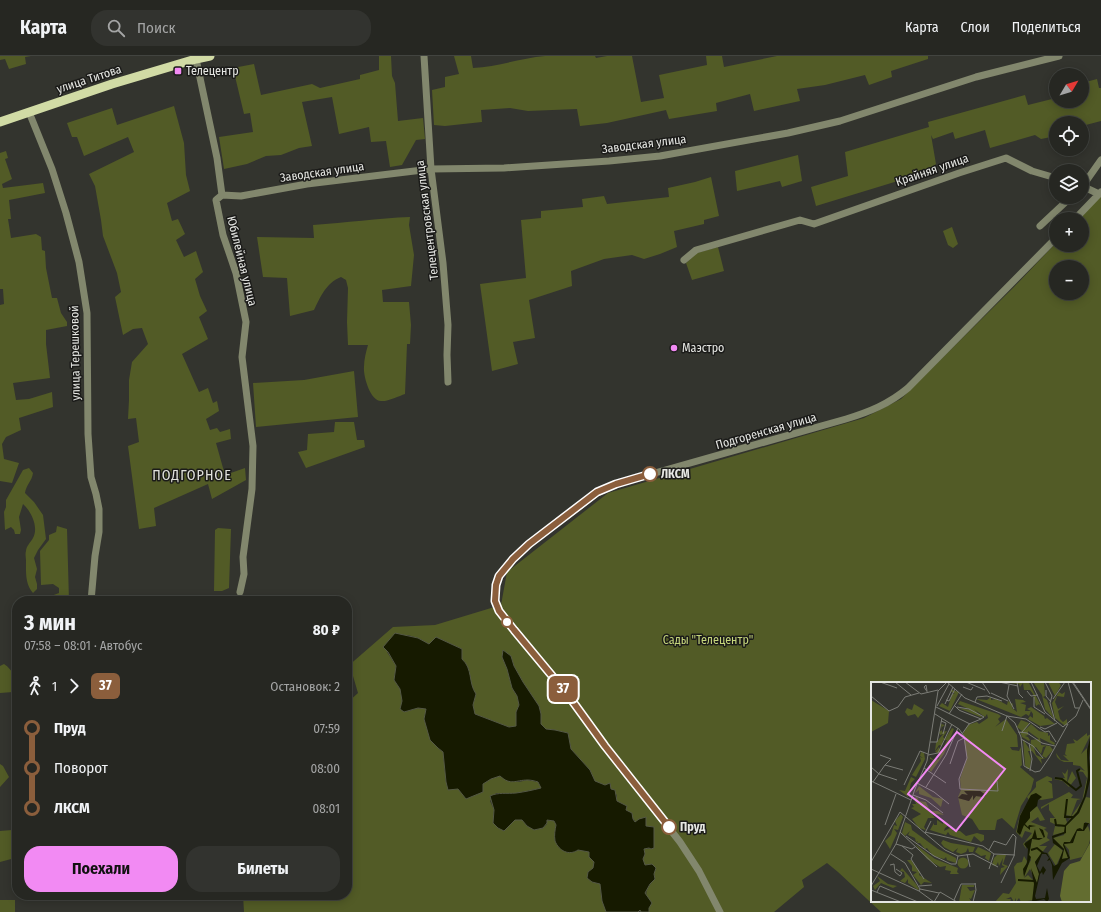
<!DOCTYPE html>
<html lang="ru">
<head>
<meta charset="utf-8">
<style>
	:root { --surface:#262722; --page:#32332f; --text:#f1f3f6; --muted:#a4a5a5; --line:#424440; --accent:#f28af3 }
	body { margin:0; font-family:"Fira Sans Condensed",sans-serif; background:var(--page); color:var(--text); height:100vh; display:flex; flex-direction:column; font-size:15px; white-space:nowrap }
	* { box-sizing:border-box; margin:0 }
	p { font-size:13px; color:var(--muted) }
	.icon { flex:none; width:22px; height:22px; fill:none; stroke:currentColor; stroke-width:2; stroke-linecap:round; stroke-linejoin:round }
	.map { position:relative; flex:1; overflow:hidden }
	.sheet { position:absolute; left:12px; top:540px; width:340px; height:304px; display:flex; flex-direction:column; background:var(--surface); border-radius:16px; box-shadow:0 2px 10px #0003,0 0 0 1px var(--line) }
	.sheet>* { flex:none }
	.badge { padding:0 8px; border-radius:6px; font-size:14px; line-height:26px }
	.needle { width:26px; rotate:52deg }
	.fabs { position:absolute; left:1049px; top:12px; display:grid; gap:8px }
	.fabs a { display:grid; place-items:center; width:40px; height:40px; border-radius:50%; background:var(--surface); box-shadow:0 2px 10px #0003,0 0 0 1px var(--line); font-size:20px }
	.map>.badge { position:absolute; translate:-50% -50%; box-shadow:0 0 0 2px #fff }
	.legs { display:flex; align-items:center; gap:6px; height:44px; padding:0 12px; font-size:13px }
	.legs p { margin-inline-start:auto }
	.overview { display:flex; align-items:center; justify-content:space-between; height:68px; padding:0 12px }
	h1 { font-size:22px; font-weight:700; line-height:30px }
	.button { display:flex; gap:8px; margin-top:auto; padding:8px 12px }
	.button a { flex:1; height:46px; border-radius:16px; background:var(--accent); color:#111; font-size:16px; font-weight:700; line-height:46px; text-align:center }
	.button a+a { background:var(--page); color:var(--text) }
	ul { padding:0 12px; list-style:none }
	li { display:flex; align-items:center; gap:14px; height:40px; font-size:15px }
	li i { display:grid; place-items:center; width:6px; height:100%; margin:0 5px; background:currentColor }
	li i::after { content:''; width:10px; height:10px; margin:-5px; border:3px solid; border-radius:50%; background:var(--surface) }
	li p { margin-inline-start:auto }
	li:first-child i { background:linear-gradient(#0000 50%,currentColor 0) }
	li:last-child i { background:linear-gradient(currentColor 50%,#0000 0) }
	header { display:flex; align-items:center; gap:24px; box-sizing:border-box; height:56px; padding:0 20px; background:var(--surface); border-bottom:1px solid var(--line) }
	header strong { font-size:19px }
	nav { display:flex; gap:22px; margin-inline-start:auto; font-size:14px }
	.search { width:280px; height:36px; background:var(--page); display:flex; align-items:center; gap:10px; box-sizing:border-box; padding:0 14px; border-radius:16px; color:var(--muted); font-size:15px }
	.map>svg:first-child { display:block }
	.green { fill:#525b26; fill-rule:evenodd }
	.water { fill:#161a00; stroke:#545844 }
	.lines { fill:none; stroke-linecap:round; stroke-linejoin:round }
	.minor { stroke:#82876d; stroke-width:7 }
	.major { stroke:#d1dba5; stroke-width:9 }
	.line-1-casing { stroke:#fff; stroke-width:9 }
	.line-1 { stroke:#8b5e3c; stroke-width:6 }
	.poi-dot { fill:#f28af3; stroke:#1b1b19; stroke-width:1.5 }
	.stop-1-dot { fill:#fff; stroke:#8b5e3c; stroke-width:2 }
	.labels { text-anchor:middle; stroke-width:3; stroke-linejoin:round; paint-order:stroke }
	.poi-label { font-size:12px; fill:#e6e7e3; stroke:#1b1b19; text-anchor:start }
	.street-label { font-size:12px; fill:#e6e7e3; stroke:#1b1b19 }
	.stop-label { font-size:12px; font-weight:bold; fill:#e6e7e3; stroke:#1b1b19; text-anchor:start }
	.park-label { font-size:12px; fill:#c6d67c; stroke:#1b1b19 }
	.quarter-label { font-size:14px; letter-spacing:1px; fill:#e1e2db; stroke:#1b1b19 }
	.inset-river { fill:none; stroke:#161a00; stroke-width:2 }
	.inset-road { fill:none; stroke:#7b7c76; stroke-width:1 }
	.view { fill:#f28af3; fill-opacity:0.15; stroke:#f28af3; stroke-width:2 }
	.inset-edge { fill:none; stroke:#e6e7e3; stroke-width:2 }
</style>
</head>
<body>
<header>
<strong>Карта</strong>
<div class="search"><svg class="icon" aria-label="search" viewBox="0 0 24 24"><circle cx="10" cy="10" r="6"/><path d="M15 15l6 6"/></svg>Поиск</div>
<nav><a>Карта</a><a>Слои</a><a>Поделиться</a></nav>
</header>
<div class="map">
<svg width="1101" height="856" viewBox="0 0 1101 856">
	<rect width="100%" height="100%" fill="#33342e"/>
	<path class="green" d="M0 0H31L25 1 26 8 9 13 5 3 0 4Z
		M379 0H391L392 20 395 27 398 65 423 62 425 83 416 84 402 109 390 111 386 85 371 86 369 71 339 78 332 41 302 46 312 90 299 92 281 99 266 100 247 108 224 113 219 81 253 76 250 57 244 58 233 12 254 8 261 39 312 28 320 32 360 23V19L379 14Z
		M454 0H471L473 12C497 11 521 2 545 0 561 0 578 0 595 0L596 2 607 0H632L641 46 664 42 659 19 707 9 706 0H722L724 11 777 0H928V3L891 15 892 21 869 29 865 19 825 29 797 33 800 45 754 55 750 38 716 47 717 55 669 63 666 54 607 67 580 70 577 53 528 55 510 52 481 54 482 66 445 70 434 69 432 34 445 31V21L459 18Z
		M1097 23 1099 32H1101V65L1082 70V67H1056V80L1041 83 1035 79 990 92 985 74 955 83 953 76 933 83 931 79 936 108 924 117 816 150 811 131 848 120 845 96 929 71 928 66 1025 39 1028 49 1056 42V45H1082V27Z
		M174 50 184 87 186 119 190 135 167 147 172 165 178 163 185 178 176 184 184 201 196 195 203 216 195 223 200 240 207 255 199 261 208 283 182 298 199 336 208 332 213 347 217 345 219 355 206 363 210 374 217 372 220 376 230 373 231 383 216 387 225 419 245 412 246 424 212 443 208 428 154 452 156 470 139 473 128 390 139 386 136 362 128 363 129 344V324L132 306 148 288 142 272 133 273 123 279 115 241 121 236 117 217 103 180 101 164 95 130 89 118 134 96 128 81 84 100 77 81H72L67 67 112 52 117 69Z
		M6 95 8 102 5 103 12 123 2 128 3 132 43 127 45 137 9 144 11 163H8L11 182 36 178 41 181 42 194 45 195 46 212 52 242H57L61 257 67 266V270L46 274V288L50 322 13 327 16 344 29 343 52 336 53 351 19 362 21 374 6 381 2 388 4 403 19 407 12 427 0 425V249L4 248 3 233H0V97Z
		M798 99 802 125 782 131 780 125 737 135 735 115Z
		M711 121 719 160 704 164V168L674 175 677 191 660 198 644 203 632 199 604 203 571 215 572 230 529 244 535 282 513 286 518 308 492 315 480 228 526 222 521 164 541 162V155L583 151 582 143 604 140 607 148 669 141 668 132 695 126Z
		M1101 140V856H881L838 816 827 807 802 824 804 831 774 856H649C648 840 641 837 655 823L645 809 643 803 645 798 644 793 654 792V771L646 770V764L636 766 626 754V750L617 745V739L611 733 610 727 605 730 595 725 590 714 571 693 568 677 555 674 546 673 541 668V658L539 650 523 626 514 610 511 600 503 594 502 601 507 613 512 632 517 640 519 649 516 656V671H509L475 658 473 649 476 638C468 626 473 613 462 603V593L436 581 429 588 418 582 408 579 387 596 396 610 394 624 400 633 402 645 401 653 405 656 418 652 426 653 424 663 427 672 438 692 443 696 446 726 458 733 463 738 491 723 500 720 519 726 527 724 538 726 541 732 517 737H496L490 745 494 754 493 767 504 775 515 764H523L527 770 535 774 543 772 547 768 546 764 554 765 556 768 555 776 574 796 578 794 590 796 589 801 594 806 592 826 600 828 601 840 606 856H244L243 839H347V647L358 637 353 620H347V611L393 571 435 569 501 549 507 516 608 437 864 362 901 343 1014 231 1056 187V189H1082V163H1079ZM1056 211H1082V237H1056ZM872 627H1090V845H872Z
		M410 161 409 169 414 199 411 230 382 234 383 246H409L411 269 410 288H407L405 338C399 340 387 346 381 345 370 345 363 319 364 311 364 303 366 296 368 289H348L347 266 348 232 346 224 341 221C326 227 321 240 314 254L290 260 287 222 263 221 257 181 314 182 313 169C346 167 378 162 410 161Z
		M952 171 958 188 953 192 948 189 943 175Z
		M718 191 724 215 692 224 686 207 697 197Z
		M354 315 358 361 256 371 253 327 304 324Z
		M335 366H354L357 384H364L365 391 306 412 298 396 307 394 308 378 334 376Z
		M29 412 33 417C32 425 26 429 25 437L34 446 43 459 46 483 38 494 34 502 37 513 35 521 37 528V533L33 537C25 528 26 516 26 504 26 502 25 498 26 495 26 490 31 486 33 482 39 471 31 455 23 448L19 461 21 474 20 478H15L14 474 11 471 5 474 4 456 6 451V444L23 414Z
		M57 470 67 473 69 545H38L59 537V532L53 528 41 529 40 495 49 484V479L56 476Z
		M218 472 231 473 229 532 222 535H214L215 474Z
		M206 540H228V545H206Z
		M4 608C13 614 16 622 17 632L13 636 0 637V610Z
		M0 708 3 710 9 721 0 731Z
		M12 774 16 787 15 802 0 806V775Z
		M0 844H15V856H0Z"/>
	<path class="water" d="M395 577 418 582 429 588 436 581 462 593V603C473 613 468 626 476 638L473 649 475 658 509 671 516 670V656L519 649 517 640 512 632 507 613 502 601 503 594 511 600 514 610 523 626 539 650 541 658V668L546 673 555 674 568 677 571 693 590 714 595 725 605 729 610 727 611 733 615 734 617 745 627 750 626 754 632 757 633 763 635 766 639 763 646 761V770L654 771V792L651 793 649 792 644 793 645 798 643 803 645 809 652 808 656 812 654 818 655 823 650 828 645 837 652 847 649 852V856H641L640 854 638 856H606L602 845 600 828 592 826 587 822 588 816 593 812 594 806 589 801V796L578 794C569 800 559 795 555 785 554 779 555 774 556 769L554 765 547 764V767L543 772 534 774 527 770 522 764H515L504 775 498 772 493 767 494 754 490 740C498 736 507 738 516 737 524 736 533 734 541 732L538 726C535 725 531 724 528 724 515 724 511 730 500 720L491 723 483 728V736L466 743 458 733 448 734 446 726 443 696 438 692 430 684 424 663 426 653 418 652 404 656 400 653 402 645 400 633 394 624 396 610 388 596 383 591Z"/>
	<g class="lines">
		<path class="minor" d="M424 0 431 113 443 207 448 269 447 299 448 326
			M196 3 217 102 222 139 216 144 223 179 236 217 246 266 242 301 253 390 252 433 243 501 244 518 240 536
			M29 56 52 113 66 157 79 206 87 257 88 378 91 421 96 438 99 453V476L95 500 91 545
			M1082 130 1099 138
			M1082 131 1101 104
			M222 139 241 140 307 128 431 113 504 112 609 105 660 100 788 77 840 65 976 21 1059 0
			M1075 163 1101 136
			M1040 170 1071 141
			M684 204 696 194 800 164 814 168 959 117 1006 102 1032 115 1056 122
			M720 856 699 815 680 786 605 690 568 639 519 581 499 555 495 545 496 529 499 520 513 503 529 488 597 437 616 428 846 363C869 356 889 348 908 332L1056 182"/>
		<path class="major" d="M0 66 112 28 196 3 210 0"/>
	</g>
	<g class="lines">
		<defs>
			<path id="line-1" d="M650 418 616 428 597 436 529 488 513 503 499 520 496 529 495 545 499 555 514 574 568 639 605 690 669 771"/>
		</defs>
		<use href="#line-1" class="line-1-casing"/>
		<use href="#line-1" class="line-1"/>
	</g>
	<g class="poi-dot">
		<rect x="174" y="11" width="8" height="8" rx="2"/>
		<circle cx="674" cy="292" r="4"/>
	</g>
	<g class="stop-1-dot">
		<circle cx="650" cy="418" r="7"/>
		<circle cx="507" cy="566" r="5"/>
		<circle cx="669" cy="771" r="7"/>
	</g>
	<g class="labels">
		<g class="poi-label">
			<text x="186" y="19">Телецентр</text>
			<text x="682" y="296">Маэстро</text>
		</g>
		<g class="street-label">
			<text transform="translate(89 23) rotate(-18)" y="4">улица Титова</text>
			<text transform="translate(644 88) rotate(-7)" y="4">Заводская улица</text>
			<text transform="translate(932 114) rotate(-19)" y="4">Крайняя улица</text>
			<text transform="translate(322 116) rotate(-8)" y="4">Заводская улица</text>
			<text transform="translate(427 164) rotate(-97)" y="4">Телецентровская улица</text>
			<text transform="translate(242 205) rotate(76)" y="4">Юбилейная улица</text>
			<text transform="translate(75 297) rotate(-91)" y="4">улица Терешковой</text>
			<text transform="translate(766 375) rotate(-16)" y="4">Подгоренская улица</text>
		</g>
		<g class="stop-label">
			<text x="661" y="422">ЛКСМ</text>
			<text x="680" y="775">Пруд</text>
		</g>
		<g class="park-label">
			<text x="708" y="588">Сады "Телецентр"</text>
		</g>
		<g class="quarter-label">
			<text x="192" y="424">ПОДГОРНОЕ</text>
		</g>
	</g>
	<g transform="translate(871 626)">
		<rect width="220" height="220" fill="#33342e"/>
		<path d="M162 0H173L174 14 172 15 176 18 183 37 174 27 171 13ZM177 0H187L190 3 184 14ZM139 1V0L158 1 171 26 168 22 165 24 162 12 159 8H153L152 1 149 5 148 2ZM81 8 88 10 79 29 68 24 71 21 77 25 81 12H84L79 9ZM194 10 193 15 186 14 184 20 187 27 193 24 187 29 189 37 192 40 196 37V43H193L184 36 181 21 188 10 191 12ZM120 15V18L125 17 136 23 137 19 142 22 141 26 146 30 144 17 152 18 155 20 149 21 155 23 154 29H160L156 27 160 25 173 34 174 37 176 36 184 42 169 44 157 37 159 34 162 36V32L160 29 158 34 155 32 150 35 105 17 116 18ZM0 18 18 29 17 41 0 50ZM89 19 127 32 130 34 127 37 129 40 124 45 135 37 146 53 147 65H139L141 68 148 69 150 65 151 83 149 85 163 97 160 108 150 124 143 147 131 136 126 138 124 148H108L101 137 91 133 87 115 90 108 89 97 96 76 92 52 97 43 106 40 108 42 117 36 116 32 114 35 103 27 112 36 87 26 100 28 87 22ZM109 109 113 112V115L105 114 102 118V113L98 119 87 116 91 112 97 113 94 110ZM43 22 53 28 47 36 44 32 37 34 34 30 36 26 41 28ZM150 38 158 41 154 48 160 42 168 49 177 51V54L179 53V58L184 61 183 63 169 56 170 63 179 64 182 68 175 76 171 74 175 64 172 65 170 72 165 65 163 66 165 73 174 77H170L171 82 161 69H157L160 77 159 86 156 87 154 83 152 57 159 68 160 58 168 57 157 49V53L154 54 157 55 159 58 158 59 151 55 149 50 151 49 146 45ZM70 42 74 43 71 45V50L76 49 72 55 74 57 81 46 83 47 73 72 60 90 57 86 62 78 59 77V75L63 78 68 77 69 72 64 70 68 65 70 71 76 58H72L71 64 68 63 64 69 65 61 72 52 69 53 68 50 71 48ZM216 51V54L220 52 210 72 216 66 217 91 215 109 206 130 197 139 211 119 216 96 212 90 206 89 209 87 214 89 209 84 202 83V80H193L189 78 186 75 185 71 190 78 198 79 192 73 196 74 194 72 196 62 204 61 202 57 206 59ZM50 70 53 71 54 77 45 95 41 93 50 79 49 75 52 76 49 74ZM197 87 196 101 201 89 205 96 198 105 192 99 183 97 194 96 191 90 194 92ZM176 94 181 96V99H177L181 102 182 116 170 118 160 114 149 134 146 150 150 152 151 145 159 134V130L166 124 174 138 169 139 167 135 157 142 160 140 176 146 173 147 177 151 176 156 179 158 168 164H176L164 180 168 192 166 201 159 187 153 196 157 193 163 199V218L150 220 148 216 145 220V216L143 220 140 215 135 217H140L139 220H124L132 211 138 212 145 201 143 185 146 181 151 180 153 174 156 179 152 193 160 178 158 173 161 156 154 160 155 167 152 162 161 151 154 149 151 156 145 150 149 133 158 118 156 115 165 105V100ZM40 95 44 97 40 101 37 115 28 108 34 109ZM48 104 62 115 72 117 70 125 60 116 48 112V108L44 111ZM198 110 202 113 200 116 210 117 206 118 200 134 195 133V137L192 131 196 140 194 150 182 153 184 144 190 145 179 140V136H184L178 128V122L170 127V125ZM46 115 48 119 55 120 59 129H67L73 133 60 131 64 136H57L53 145 55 148 48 146 41 137 50 132 40 126 43 125 41 122H45L43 116ZM215 115 220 116V142L214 140 212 148 209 147 205 150 199 161 193 160 197 176 190 177 193 167 182 156 193 153 195 144 208 131ZM30 132 32 135 27 148 23 147 26 151 19 167 14 159 20 153 23 143 26 144 24 139ZM66 138 72 142V138L78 143 74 146 73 149 81 145 82 149H89L95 154 106 151 113 153V158L110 160 103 154 100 160 79 153 77 150 75 153 59 148 63 141V143H66ZM34 140 40 143 41 148 67 167 85 176V181L76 178 75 175 73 177 62 174 56 166 54 167 49 161H46L47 159 45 160 44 156 37 153 39 149 34 154 31 151ZM217 144 220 153 218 162 211 175 199 178 198 168 193 162 202 160 206 149H212ZM72 158 80 161 104 165 102 170H98L97 166 95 170 90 172 85 170 87 166 82 170 73 165 70 161ZM44 162 64 177 87 186 86 190 88 192H79L80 189 74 188 75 184 69 185 56 177ZM184 162 192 169 185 184 177 171ZM107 165 120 171 118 179 114 176 115 173 110 174 104 170ZM135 173 132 182 137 184 129 193 130 186 134 185 131 183 132 176 128 184 127 180 125 184 121 183 123 176 126 173ZM86.5 181a5.5 5.5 0 1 1 11 0a5.5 5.5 0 1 1-11 0ZM36 178H40L49 190 48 193 61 201 53 200 50 203 42 193 46 190 41 189V184ZM31 186 45 202 48 207 47 208 37 201V197L34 201 29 199 34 195 33 190 29 189ZM6 194 17 202 26 204 22 206 10 201 4 208 2 204 9 199ZM91 203H103V205H96L99 209 104 208 100 217 98 216 100 219 88 220Z" fill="#525b26" fill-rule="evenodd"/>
		<path d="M219 161 220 220H191L189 214 193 189 199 182 209 179Z" fill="#636d30"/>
		<path d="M220 52 218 76 220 94 215 114 208 131 195 144V151L182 156 193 167 191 177 197 176 192 163 193 160H199L206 147 209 146 212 148 213 141H218L213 149H206L202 161 193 162 199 176 191 181 182 198 181 183 179 178 176 179 178 176 175 172H171L166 184 169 190 172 184 175 188 172 193 171 190 169 192 164 214 165 217 174 216 176 206 178 217 176 220 173 217 161 220 163 202 160 186 166 201 168 192 164 180 171 170 176 171 183 184 187 182 192 168 182 161 181 154 193 150 194 143 206 130 213 115 217 95 216 69ZM93 109H109L115 113 113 115 105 114 102 118V113L98 119 87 116 91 112 97 113ZM165 111 171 115 167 118 166 124 159 130V136L154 142 157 145 158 143 165 144 159 145V148L153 143 149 153 146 150 149 134 160 113ZM168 146 172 148 174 155 168 158 161 157 158 173 160 175 153 195 152 187 156 181 157 167 153 162 161 156 164 147 166 156H173Z" fill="#161a00"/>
		<path class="inset-river" d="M184 96 191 97 205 108 210 104 206 89 209 87M196 117 194 135H202M184 137 185 143 195 144M160 168 166 166 172 171M147 198 163 199"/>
		<path class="inset-road" d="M9 0 26 6M24 0 40 13M34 0 50 12 67 8M76 0 94 16 136 34 155 37 174 50 178 49 185 60M95 0 114 8M111 0 119 12M128 0 147 4M146 0 148 12 152 16M160 0 174 30 192 45 205 34 212 18M174 0 181 14 179 21 184 39M197 0 204 26H208M201 0 220 28M202 0 220 27M138 3 136 14 143 27M92 5 100 8 102 5M175 8V14L180 20M56 9 55 3 53 5 57 11M156 9 160 14 167 13M120 11 137 19M0 14 18 29 27 25 34 15 48 11M163 15V25L174 32M182 17 194 0M75 18 78 19 84 7M104 20 106 15 116 14 131 19M74 22 82 5M66 24 78 2M84 24 88 28 90 29 110 37 113 35 98 27 86 25M65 25 99 42M64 32 88 47 93 54 96 76 88 97 89 107 127 109 126 99M78 32 91 12M136 34 144 41 150 55 153 84 164 90 169 89 178 76 197 42M70 39 75 41 72 52M169 45 174 47 186 41M131 49 136 34M147 50 156 51 171 61 184 64M151 50 159 41M91 52 98 42 110 37M150 57 162 64 172 76M59 60H66L71 36M158 61 161 77 159 89M9 73 20 77 14 83M57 73 67 71 81 42M79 82 87 59 93 56M0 85 8 92 26 98M53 86 75 101M0 99 40 118M2 100 14 83 32 88M46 101 63 110 78 122M33 103 49 69 57 72M55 105 75 73 87 46M42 113 55 118 72 131M14 143 25 112M29 150 66 185M54 150 112 164 123 172 118 187M54 151 60 139M35 154 63 174 80 182H85L87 174M25 162 41 167 44 165M31 164 42 173 40 177 53 197M118 168 123 159 135 163 142 152 145 155 143 174 130 201M20 172 34 181 49 207 48 209M96 172 99 185M123 172 144 173M0 180 29 130 74 168 87 174 102 172 127 185M19 183 23 182 24 190 29 194 31 191 25 187M0 187 48 209 63 220M0 204 25 162 44 107 56 79 67 9 76 0M48 204 61 203M49 207 68 211M0 208 30 220M6 210 9 204 47 220M83 218 90 202H105M63 220 69 210 86 220M102 220 105 208 104 201"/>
		<path class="view" d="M86 50 134 87 85 149 37 112Z"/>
		<rect width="220" height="220" class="inset-edge"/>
	</g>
</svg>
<div class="fabs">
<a><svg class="needle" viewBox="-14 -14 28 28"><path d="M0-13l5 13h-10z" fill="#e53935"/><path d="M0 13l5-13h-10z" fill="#a4a5a5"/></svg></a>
<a><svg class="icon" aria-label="locate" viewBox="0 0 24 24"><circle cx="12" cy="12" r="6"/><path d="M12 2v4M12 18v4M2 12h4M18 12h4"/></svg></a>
<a><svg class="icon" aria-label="layers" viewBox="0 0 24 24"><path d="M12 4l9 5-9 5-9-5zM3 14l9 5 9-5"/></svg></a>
<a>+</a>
<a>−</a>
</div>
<b class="badge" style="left:563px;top:633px;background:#8b5e3c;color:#fff">37</b>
<section class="sheet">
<div class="overview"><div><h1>3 мин</h1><p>07:58 – 08:01 · Автобус</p></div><b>80 ₽</b></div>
<div class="legs"><svg class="icon" aria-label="walk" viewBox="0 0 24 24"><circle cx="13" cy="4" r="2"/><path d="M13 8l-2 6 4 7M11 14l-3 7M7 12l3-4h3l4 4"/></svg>1<svg class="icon" aria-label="forward" viewBox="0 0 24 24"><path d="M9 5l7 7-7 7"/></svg><b class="badge" style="background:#8b5e3c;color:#fff">37</b><p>Остановок: 2</p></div>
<ul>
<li><i style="color:#8b5e3c"></i><b>Пруд</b><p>07:59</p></li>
<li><i style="color:#8b5e3c"></i><span>Поворот</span><p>08:00</p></li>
<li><i style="color:#8b5e3c"></i><b>ЛКСМ</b><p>08:01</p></li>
</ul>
<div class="button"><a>Поехали</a><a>Билеты</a></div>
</section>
</div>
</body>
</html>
